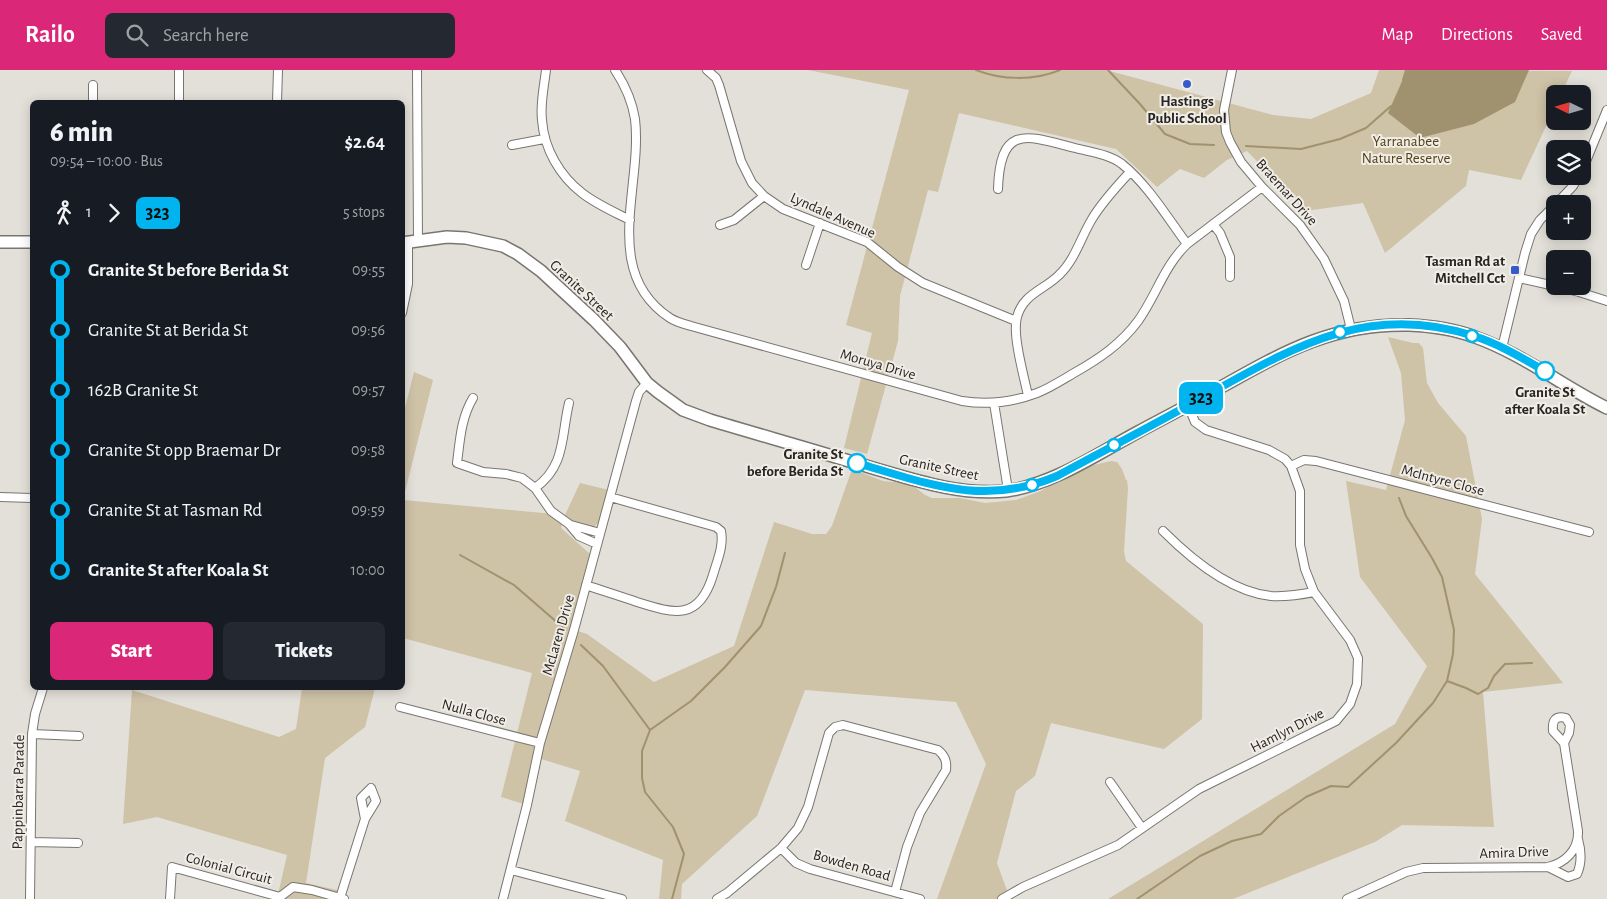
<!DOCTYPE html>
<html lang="en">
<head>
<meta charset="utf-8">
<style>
	:root { --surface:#171b24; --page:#242831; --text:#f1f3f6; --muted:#9ea1a6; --accent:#db2777 }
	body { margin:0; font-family:"Alegreya Sans",sans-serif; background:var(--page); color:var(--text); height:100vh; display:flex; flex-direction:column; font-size:19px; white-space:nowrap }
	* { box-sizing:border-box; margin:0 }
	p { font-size:16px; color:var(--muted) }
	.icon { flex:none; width:28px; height:28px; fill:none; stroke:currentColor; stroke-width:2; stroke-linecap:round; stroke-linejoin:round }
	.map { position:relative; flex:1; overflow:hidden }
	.details { position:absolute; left:30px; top:30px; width:375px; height:590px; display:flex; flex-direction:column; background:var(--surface); border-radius:8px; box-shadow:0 2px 12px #0003 }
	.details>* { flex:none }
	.badge { padding:0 10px; border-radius:8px; font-size:18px; line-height:32px }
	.needle { width:32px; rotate:275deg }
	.controls { position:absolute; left:1546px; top:15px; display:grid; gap:10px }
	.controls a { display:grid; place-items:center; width:45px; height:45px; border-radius:8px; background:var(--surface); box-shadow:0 2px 12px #0003; font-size:25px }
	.map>.badge { position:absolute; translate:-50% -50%; box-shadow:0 0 0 2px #fff }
	.legs { display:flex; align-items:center; gap:8px; height:55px; padding:0 20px; font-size:16px }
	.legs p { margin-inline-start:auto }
	.summary { display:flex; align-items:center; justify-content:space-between; height:85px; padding:0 20px }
	h1 { font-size:28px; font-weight:800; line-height:38px }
	.button { display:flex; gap:10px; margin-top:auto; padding:10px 20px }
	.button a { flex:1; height:58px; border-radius:8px; background:var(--accent); color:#fff; font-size:20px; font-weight:800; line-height:58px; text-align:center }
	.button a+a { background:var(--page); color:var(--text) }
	ul { padding:0 20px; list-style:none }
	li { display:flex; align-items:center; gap:18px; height:60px; font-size:19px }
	li i { display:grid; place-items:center; width:8px; height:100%; margin:0 6px; background:currentColor }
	li i::after { content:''; width:12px; height:12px; margin:-6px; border:4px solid; border-radius:50%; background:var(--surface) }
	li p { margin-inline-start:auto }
	li:first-child i { background:linear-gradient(#0000 50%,currentColor 0) }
	li:last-child i { background:linear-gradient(currentColor 50%,#0000 0) }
	header { display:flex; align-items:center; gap:30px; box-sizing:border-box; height:70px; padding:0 25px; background:var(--accent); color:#fff }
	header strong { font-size:24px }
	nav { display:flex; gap:28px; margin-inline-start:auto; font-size:18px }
	.search { width:350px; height:45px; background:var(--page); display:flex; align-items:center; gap:12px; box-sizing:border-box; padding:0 18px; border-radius:8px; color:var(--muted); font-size:19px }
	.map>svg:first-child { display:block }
	.green { fill:#cec2a7 }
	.water { fill:#a1926f }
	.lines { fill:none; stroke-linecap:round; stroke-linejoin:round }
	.stream { stroke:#a1926f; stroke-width:2 }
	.street-casing { stroke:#797670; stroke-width:10 }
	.secondary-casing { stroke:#797670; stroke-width:14 }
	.street { stroke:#fff; stroke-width:8 }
	.secondary { stroke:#fff; stroke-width:11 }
	.line-1-casing { stroke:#fff; stroke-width:11 }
	.line-1 { stroke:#00b5ef; stroke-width:8 }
	.poi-dot { fill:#375acb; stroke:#f1ede6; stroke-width:2 }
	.stop-1-dot { fill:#fff; stroke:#00b5ef; stroke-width:2.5 }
	.labels { text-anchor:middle; stroke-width:4; stroke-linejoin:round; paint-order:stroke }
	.poi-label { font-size:15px; font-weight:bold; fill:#262522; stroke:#f1ede6 }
	.park-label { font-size:15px; fill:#534215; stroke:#f1ede6 }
	.street-label { font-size:15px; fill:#262522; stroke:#f1ede6 }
	.stop-label { font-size:15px; font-weight:bold; fill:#262522; stroke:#f1ede6 }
</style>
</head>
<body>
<header>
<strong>Railo</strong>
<div class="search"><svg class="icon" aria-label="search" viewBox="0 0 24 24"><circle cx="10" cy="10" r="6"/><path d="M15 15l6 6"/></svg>Search here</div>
<nav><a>Map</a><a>Directions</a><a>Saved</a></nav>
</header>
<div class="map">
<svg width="1607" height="829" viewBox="0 0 1607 829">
	<rect width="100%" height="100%" fill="#e3e0d9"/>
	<path class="green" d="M808 0H1106L1273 45 1311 49 1371 23 1379 0 1572 1 1561 24H1555V37L1521 110 1469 100 1466 116 1385 183 1363 133 1305 141 1247 81 1227 90 1204 108 1180 99 1157 117 1116 79 959 43 938 122 928 120 900 226 898 271 867 384 844 378 872 263 846 255 909 20Z
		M1388 267 1413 273H1419L1423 278 1427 313 1438 333 1466 366 1482 449 1475 504 1563 613 1483 622 1494 757 1402 755 1375 772 1233 829H1108L1395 654 1427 596 1360 507 1346 411 1386 420 1405 350 1401 303Z
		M414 302 433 310 403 430 565 445 580 413 609 420 600 451 593 458 568 450 565 446 561 458 590 484 574 560 587 564 654 612 734 576 774 452 812 464H826L832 456 852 399 883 411 903 413 916 418 925 425 932 428H960L985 433 1016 430 1041 421 1077 399 1111 391 1117 392 1122 399 1126 410H1127L1128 418 1124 482 1126 491 1203 554 1202 649 1164 679 1051 653 1035 706 1016 721 997 793 1010 829H937L986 694 956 632 805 620 757 746 682 814 681 829H659L663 790 565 751 580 701 538 688 527 735 501 727 532 603 403 568V346Z
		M302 618H375L365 657 325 688 306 813 337 820 335 829H277L287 785 157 747 123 754 132 620 279 667 296 659Z"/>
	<path class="water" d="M1407 0H1529L1515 32 1474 54 1420 68 1388 43Z"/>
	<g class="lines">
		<path class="stream" d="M976 0C1001 10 1034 11 1060 0
			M1108 0 1140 34 1165 64 1190 74 1214 75
			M1403 10 1406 0
			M1246 76 1301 79 1340 69 1366 58 1391 36
			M460 485 514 515 566 560
			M581 575 603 596 650 660 642 681V708L645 722 673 757 684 784 672 829
			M1447 611 1466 618 1478 624 1488 618 1494 606 1505 594 1532 593
			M650 660 691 631 725 597 761 556 776 517 785 483
			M1137 829 1200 786 1232 771 1261 764 1279 746 1306 727 1331 716 1348 717 1396 673 1433 633 1447 611 1453 584 1454 560 1442 507 1432 488 1406 446 1399 428"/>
		<defs>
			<path id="street" d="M417 0 418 172
				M546 0C544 17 540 34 542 50 544 79 560 106 582 123 596 134 614 142 630 150
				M615 0C625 15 632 31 635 49 643 116 600 202 670 248 676 252 684 254 691 256L962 331C987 335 1013 332 1037 323 1050 318 1062 310 1074 303 1099 289 1121 274 1138 251 1156 226 1164 196 1187 174L1262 117
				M707 0 716 8 719 15 741 91 752 113 764 126 783 139 867 172 898 197 923 213 1016 251
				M1232 0 1224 40 1226 62 1230 72 1241 92 1262 117 1300 155 1324 189 1344 231 1351 259
				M93 32V15
				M179 32V0
				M277 32 278 0
				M512 75 544 69
				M1582 101 1607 40
				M998 119C1000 54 1026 65 1075 78 1090 82 1109 84 1122 94 1148 115 1167 147 1187 174
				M1556 134 1573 116 1579 106
				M1213 154 1220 163 1230 187V207
				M720 155 734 150 764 126
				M806 195 820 153
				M1519 208 1555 216
				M1555 216 1579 222 1607 231
				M402 243 408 214V173
				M1502 278 1525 183 1531 164 1540 150 1555 135
				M1028 326C1024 306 1012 265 1017 247 1023 224 1044 220 1059 205 1075 190 1081 167 1092 149 1102 132 1117 116 1130 102
				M473 328C461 348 460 370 457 393L483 402 506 404 522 408 535 418 551 441 569 454 579 466 597 474
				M994 333 1008 420
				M1291 396 1304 390 1316 391 1589 462
				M535 418C566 396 561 366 569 333
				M0 427 32 428
				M571 455 600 463
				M1163 461C1191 489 1230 522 1271 526 1286 527 1299 525 1314 522
				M586 515C603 521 620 526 637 532 675 544 699 551 713 505 717 491 724 476 721 461L716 457 610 427
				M400 637 540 673
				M32 664 79 666
				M1110 712 1142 758
				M31 772 78 773
				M781 778 796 793 810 799 920 829
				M1548 797 1568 807 1577 804C1582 793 1581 780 1578 769
				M511 800 622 829
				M280 827 293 817 312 820 344 829
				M340 828 365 749 361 728 371 718 376 731 365 749
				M30 829 32 664 35 644 43 618
				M170 829 172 797 280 827
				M503 829 527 735 540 673 574 560 636 331 639 322 647 313
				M717 829 727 823 781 778 798 758 808 737 829 663 835 657 843 655 938 680C945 686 947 691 946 700L920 743 907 777 895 822
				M1002 829 1023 817 1118 775 1199 719 1336 651 1350 634 1357 614 1358 588 1350 570 1314 522 1305 499 1300 475V421L1291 396 1285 389 1269 380 1206 360 1195 352 1188 335
				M1347 829 1406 802 1423 798 1548 797C1565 793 1579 780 1578 761L1564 673 1569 663 1570 655 1566 648C1555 645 1552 651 1553 661L1564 673"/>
			<path id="secondary" d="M0 172H32
				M402 173 447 167 466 168 503 176 518 184 541 201 594 250 620 277 647 313 658 322 683 340 710 350C760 365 810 379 859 394 906 407 956 426 1006 421 1052 415 1097 384 1138 362 1166 347 1195 332 1223 316 1285 281 1335 253 1409 255 1431 256 1454 259 1475 267 1523 284 1562 316 1607 338"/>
		</defs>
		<use href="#street" class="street-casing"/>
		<use href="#secondary" class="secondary-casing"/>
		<use href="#street" class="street"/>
		<use href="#secondary" class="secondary"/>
	</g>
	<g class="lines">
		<defs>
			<path id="line-1" d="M857 393C929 414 984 437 1057 406 1107 379 1157 353 1207 325 1295 276 1369 232 1474 266 1499 274 1522 288 1545 301"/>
		</defs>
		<use href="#line-1" class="line-1-casing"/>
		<use href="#line-1" class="line-1"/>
	</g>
	<g class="poi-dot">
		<circle cx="1187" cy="14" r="5"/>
		<rect x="1510" y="195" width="10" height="10" rx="2.5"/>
	</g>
	<g class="stop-1-dot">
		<circle cx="1340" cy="262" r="6"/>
		<circle cx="1472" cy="266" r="6"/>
		<circle cx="1545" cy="301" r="9"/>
		<circle cx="1114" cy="375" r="6"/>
		<circle cx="857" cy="393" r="9"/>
		<circle cx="1032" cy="415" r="6"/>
	</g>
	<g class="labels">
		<g class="poi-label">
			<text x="1187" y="36">Hastings<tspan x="1187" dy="17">Public School</tspan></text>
			<text x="1505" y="196" text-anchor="end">Tasman Rd at<tspan x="1505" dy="17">Mitchell Cct</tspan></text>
		</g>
		<g class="park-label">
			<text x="1406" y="76">Yarranabee<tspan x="1406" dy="17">Nature Reserve</tspan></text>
		</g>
		<g class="street-label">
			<text transform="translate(1287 122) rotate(48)" y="5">Braemar Drive</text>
			<text transform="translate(833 145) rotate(24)" y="5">Lyndale Avenue</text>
			<text transform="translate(582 220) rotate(43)" y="5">Granite Street</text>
			<text transform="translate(878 294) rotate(16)" y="5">Moruya Drive</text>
			<text transform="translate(939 397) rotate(12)" y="5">Granite Street</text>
			<text transform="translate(1443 410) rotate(15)" y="5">McIntyre Close</text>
			<text transform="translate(558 565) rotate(-74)" y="5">McLaren Drive</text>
			<text transform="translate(474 642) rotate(15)" y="5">Nulla Close</text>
			<text transform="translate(1287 660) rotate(-27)" y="5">Hamlyn Drive</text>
			<text transform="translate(18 722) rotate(-89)" y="5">Pappinbarra Parade</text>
			<text transform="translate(1514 782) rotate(-2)" y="5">Amira Drive</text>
			<text transform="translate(852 795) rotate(16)" y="5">Bowden Road</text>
			<text transform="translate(229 798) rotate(15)" y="5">Colonial Circuit</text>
		</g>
		<g class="stop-label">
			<text x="1545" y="327">Granite St<tspan x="1545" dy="17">after Koala St</tspan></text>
			<text x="843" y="389" text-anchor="end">Granite St<tspan x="843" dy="17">before Berida St</tspan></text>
		</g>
	</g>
</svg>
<div class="controls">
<a><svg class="needle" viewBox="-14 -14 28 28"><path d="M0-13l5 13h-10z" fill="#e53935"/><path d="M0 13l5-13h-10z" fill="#9ea1a6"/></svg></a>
<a><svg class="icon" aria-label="layers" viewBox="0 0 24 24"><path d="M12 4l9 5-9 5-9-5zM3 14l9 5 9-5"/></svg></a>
<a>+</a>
<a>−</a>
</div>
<b class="badge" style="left:1201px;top:328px;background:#00b5ef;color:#111">323</b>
<section class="details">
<div class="summary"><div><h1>6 min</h1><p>09:54 – 10:00 · Bus</p></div><b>$2.64</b></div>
<div class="legs"><svg class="icon" aria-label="walk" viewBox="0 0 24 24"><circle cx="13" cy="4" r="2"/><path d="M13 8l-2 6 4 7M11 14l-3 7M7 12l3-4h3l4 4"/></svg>1<svg class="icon" aria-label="forward" viewBox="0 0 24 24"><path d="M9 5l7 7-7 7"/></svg><b class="badge" style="background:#00b5ef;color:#111">323</b><p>5 stops</p></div>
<ul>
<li><i style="color:#00b5ef"></i><b>Granite St before Berida St</b><p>09:55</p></li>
<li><i style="color:#00b5ef"></i><span>Granite St at Berida St</span><p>09:56</p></li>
<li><i style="color:#00b5ef"></i><span>162B Granite St</span><p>09:57</p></li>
<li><i style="color:#00b5ef"></i><span>Granite St opp Braemar Dr</span><p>09:58</p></li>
<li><i style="color:#00b5ef"></i><span>Granite St at Tasman Rd</span><p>09:59</p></li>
<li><i style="color:#00b5ef"></i><b>Granite St after Koala St</b><p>10:00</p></li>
</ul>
<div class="button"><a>Start</a><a>Tickets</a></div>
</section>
</div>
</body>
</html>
